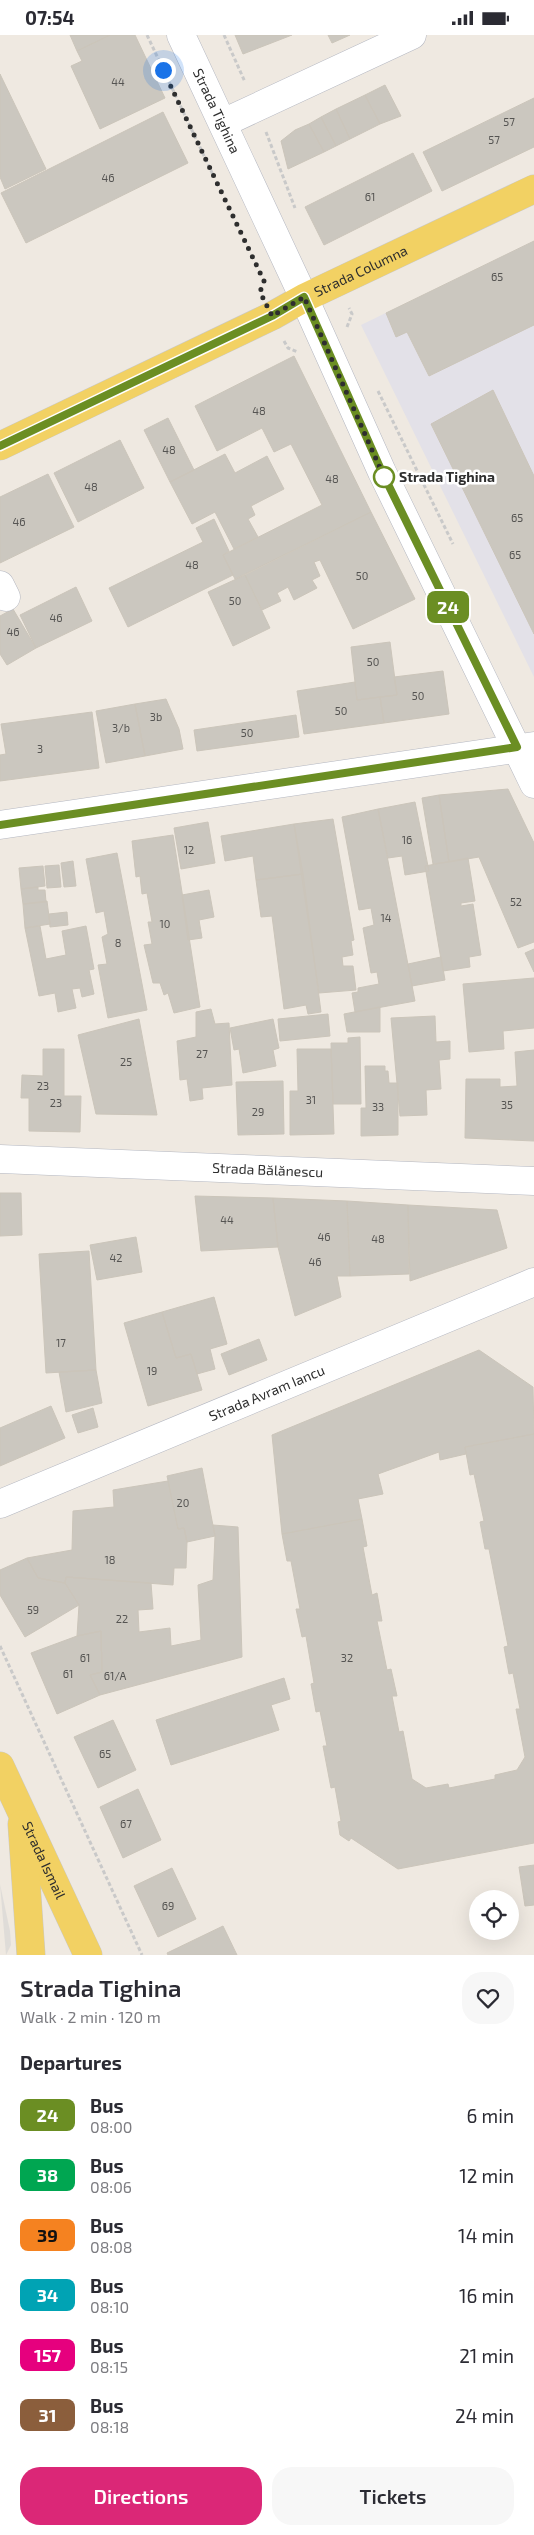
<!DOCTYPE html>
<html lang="en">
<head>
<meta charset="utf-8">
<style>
	:root { --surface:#fff; --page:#f7f7f7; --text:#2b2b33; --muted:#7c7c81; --accent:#db2777 }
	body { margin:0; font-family:"Exo 2",sans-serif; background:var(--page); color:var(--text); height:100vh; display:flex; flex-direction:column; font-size:19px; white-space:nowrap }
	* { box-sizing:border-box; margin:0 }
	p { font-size:16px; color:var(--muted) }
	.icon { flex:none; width:28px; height:28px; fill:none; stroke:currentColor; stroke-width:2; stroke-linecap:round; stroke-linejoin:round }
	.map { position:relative; height:1920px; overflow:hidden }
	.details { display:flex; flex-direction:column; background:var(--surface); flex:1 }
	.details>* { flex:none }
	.badge { padding:0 10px; border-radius:8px; font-size:18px; line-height:32px }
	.tools { position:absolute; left:469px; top:1855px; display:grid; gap:10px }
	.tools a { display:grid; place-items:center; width:50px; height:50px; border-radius:50%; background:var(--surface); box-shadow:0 5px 20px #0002; font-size:25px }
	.you { position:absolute; width:25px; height:25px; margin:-12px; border:4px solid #fff; border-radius:50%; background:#1a73e8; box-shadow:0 0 0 8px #1a73e833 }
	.map>.badge { position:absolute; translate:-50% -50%; box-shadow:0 0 0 2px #fff }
	h2 { padding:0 20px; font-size:19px; line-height:45px }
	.round { display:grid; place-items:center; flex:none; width:52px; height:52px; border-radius:20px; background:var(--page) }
	.head { display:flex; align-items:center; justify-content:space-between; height:85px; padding:0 20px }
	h1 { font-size:24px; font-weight:600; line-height:38px }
	.primary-button { display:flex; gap:10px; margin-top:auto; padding:10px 20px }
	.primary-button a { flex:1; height:58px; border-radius:20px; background:var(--accent); color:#fff; font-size:20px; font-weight:600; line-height:58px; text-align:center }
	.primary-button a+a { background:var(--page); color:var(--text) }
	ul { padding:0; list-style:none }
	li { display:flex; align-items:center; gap:15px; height:60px; padding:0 20px }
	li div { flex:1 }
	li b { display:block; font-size:19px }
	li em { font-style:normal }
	li .badge { min-width:55px; font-weight:700; text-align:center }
	.status { display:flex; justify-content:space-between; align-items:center; height:35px; padding:0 25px; background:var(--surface); direction:ltr }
	.status svg { height:14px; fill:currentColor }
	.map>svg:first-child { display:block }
	.industrial { fill:#e3e1e8 }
	.plaza { fill:#dfdcd8 }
	.building { fill:#cbc7bf; stroke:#cbc5ba }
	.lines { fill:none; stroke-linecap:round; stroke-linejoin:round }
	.minor-casing { stroke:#b4b7c1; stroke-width:29 }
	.major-casing { stroke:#c9c9c9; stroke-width:29 }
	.path { stroke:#c9c9c9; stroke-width:3; stroke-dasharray:4 2.5; stroke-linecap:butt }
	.minor { stroke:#fff; stroke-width:28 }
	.major { stroke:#f2d163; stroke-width:28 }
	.line-casing { stroke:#fff; stroke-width:11 }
	.line { stroke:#6b8e23; stroke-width:8 }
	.walk { stroke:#2e2e2e; stroke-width:5; stroke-dasharray:0 9 }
	.stop-dot { fill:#fff; stroke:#6b8e23; stroke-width:2.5 }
	.labels { text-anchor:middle; stroke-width:5; stroke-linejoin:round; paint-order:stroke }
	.number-label { font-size:11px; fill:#555452 }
	.street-label { font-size:14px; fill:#2e2e2e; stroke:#fff }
	.stop-label { font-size:14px; font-weight:bold; fill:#2e2e2e; stroke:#fff; text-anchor:start }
</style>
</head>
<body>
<div class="status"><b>07:54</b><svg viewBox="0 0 49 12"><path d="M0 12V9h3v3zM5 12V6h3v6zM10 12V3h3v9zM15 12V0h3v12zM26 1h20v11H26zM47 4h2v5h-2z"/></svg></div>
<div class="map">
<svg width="534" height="1920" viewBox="0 0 534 1920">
	<rect width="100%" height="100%" fill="#efe9e1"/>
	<path class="industrial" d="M534 206V642L361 290Z"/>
	<path class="plaza" d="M0 1849 10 1896 11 1910 6 1920Z"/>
	<path class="building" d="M70 0H110L77 16Z
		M110 0H135L165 63 100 94 71 31 82 26 77 16Z
		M235 0H292L243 19Z
		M328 0H350L332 8Z
		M0 39 46 134 5 154 0 142Z
		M385 50 401 81 380 89 365 60Z
		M365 60 380 89 350 104 336 74Z
		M534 63V112L442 156 423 117Z
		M336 74 350 104 336 111 321 82Z
		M163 77 188 128 26 208 1 158Z
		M321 82 336 111 324 117 309 89Z
		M309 89 324 117 288 134 281 106 295 95Z
		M413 118 432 156 324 210 305 172Z
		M534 206V290L429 341 407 297 396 302 386 278Z
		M294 321 371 477 235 544 223 520 322 470 291 409 274 417 262 393 217 416 195 371Z
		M493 355 534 441V599L431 389Z
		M168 383 194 435 170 447 144 395Z
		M120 405 144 453 78 487 54 438Z
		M225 419 235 438 267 421 284 454 251 471 255 480 248 484 258 502 234 514 215 477 192 489 170 447Z
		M48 439 74 492 0 528V462Z
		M371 477 415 564 353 594 320 525 314 527 320 541 312 545 317 553 294 565 288 552 277 558 281 566 262 575 245 540Z
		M214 484 229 516 223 520 233 540 128 592 109 553 203 507 196 493Z
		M245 540 270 593 233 611 208 557Z
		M76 552 92 586 36 613 20 580Z
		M13 574 36 613 7 630 0 619V581Z
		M390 607 397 660 357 665 351 612Z
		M443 636 449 679 384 688 380 662 397 660 394 642Z
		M355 647 357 665 380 662 384 688 304 699 297 656Z
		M166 664 179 694 183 714 145 721 135 669Z
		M135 669 145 721 106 728 96 676Z
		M92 677 99 733 0 746V720L6 719 1 689Z
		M296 680 299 702 197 716 194 695Z
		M508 754 534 808V907L518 913 479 822 449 827 439 760Z
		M439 760 449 827 433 829 422 763Z
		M415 767 429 836 405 840 402 821 388 823 378 774Z
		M378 774 415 966 355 977 352 958 358 957V953L379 949 377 937 371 938 363 893 374 890 371 873 359 875 342 782Z
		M333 784 354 905 351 906 353 920 342 922 343 931H353L356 955 319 958 294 789Z
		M208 787 215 828 181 834 174 793Z
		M294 789 303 839 256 845 253 821 225 826 221 801Z
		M173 800 200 972 174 978 168 958 164 960 160 948H153L144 910 152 909 148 887H152L147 858 142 859 140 841 136 842 132 806Z
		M117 818 147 975 108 983 98 930 107 929 102 902 108 899 104 876 96 878 86 824Z
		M468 823 475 866 461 868V871L473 869 481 920 469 922 470 932 443 936 425 831Z
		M73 826 76 851 64 852 61 828Z
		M59 830 61 852 47 853 45 831Z
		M43 831 45 851 21 854 19 833Z
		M303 839 321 977 308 979 306 970 284 974 272 881 261 882 256 845Z
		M38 852V855H45L46 867 23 869 21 854Z
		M209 855 214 882 199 885 202 903 188 905 182 860Z
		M47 866 50 889 25 893 23 869Z
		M67 877 68 890 50 892 49 879Z
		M40 891 46 924 66 920 62 896 86 891 94 934 89 935 94 959 82 962 80 953 72 954 76 973 58 977 55 958 39 961 25 893Z
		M534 914V937L525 918Z
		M441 922 445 945 412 951 408 929Z
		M534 943V993L503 996 504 1014 469 1017 463 949Z
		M380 972V997H347L344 979Z
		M211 974 215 989 229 988 232 1050 202 1053 203 1064 190 1066 187 1044 180 1045 177 1006 196 1002V977Z
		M328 979 330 1001 280 1006 278 984Z
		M435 981 436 1007 450 1006V1024L439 1025 441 1054 426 1055 427 1080 400 1081 391 983Z
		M139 984 157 1080 96 1079 78 1000Z
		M273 984 279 1013 273 1015 276 1031 243 1038 239 1014 234 1015 230 993Z
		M360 1002 361 1069H333L331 1008H348V1003Z
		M43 1014H64V1061H81L80 1097 29 1096V1063H21L22 1040 43 1041Z
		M297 1014H331L334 1099 290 1100V1056H298Z
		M534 1015V1106L465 1103 466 1044H500V1052L517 1051 515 1017Z
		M365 1031H385V1036H388L389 1048H398V1100L361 1101V1073H366Z
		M283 1046 284 1099 238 1100 236 1047Z
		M0 1158H21L22 1200 0 1201Z
		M195 1161 273 1163 278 1212 201 1216Z
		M273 1163 347 1166 350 1241H337L341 1262 295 1281 278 1212Z
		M347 1166 408 1170 409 1239 350 1241Z
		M408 1170 497 1175 507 1213 410 1246Z
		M136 1202 142 1237 97 1245 90 1210Z
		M89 1216 96 1335 46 1338 39 1219Z
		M214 1262 227 1309 210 1314 215 1334 197 1339 191 1319 176 1323 162 1277Z
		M162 1277 176 1323 191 1319 202 1355 148 1371 124 1288Z
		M259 1304 267 1325 229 1340 221 1319Z
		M479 1315 533 1352 534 1399 465 1412 466 1419 440 1425 439 1417 378 1439 383 1459 358 1464 362 1484 282 1499 272 1400Z
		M96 1335 102 1368 66 1377 59 1337Z
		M51 1371 65 1403 0 1431V1393Z
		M93 1373 98 1392 78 1398 72 1380Z
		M534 1399V1808L398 1834 351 1803 349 1806 340 1800 338 1787 341 1786 335 1752 331 1753 323 1711H327L320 1676 316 1677 311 1649 314 1648 306 1601 302 1602 296 1574H300L291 1526H287L282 1499 362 1484 367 1511 363 1512 372 1560 377 1558 382 1586H377L387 1635 391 1634 397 1661H392L399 1697 403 1696 412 1744 426 1753 448 1749 449 1753 495 1744V1740L517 1735 525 1722 516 1674H520L513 1638 509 1639 504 1612 508 1611 489 1514H485L480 1487 484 1486 474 1439 470 1440 465 1412Z
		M202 1433 215 1501 187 1507 184 1493 178 1494 167 1441Z
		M168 1446 178 1494 184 1493 187 1507 186 1533H174L173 1550 66 1542 65 1548 38 1543 27 1523 72 1515 73 1476 114 1472 113 1455Z
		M213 1490 238 1492 242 1622 100 1660 90 1640 102 1637 101 1596 77 1601 79 1570 65 1548 66 1542 151 1548 153 1574 138 1575 139 1597 170 1593 171 1611 201 1605 198 1550 213 1545 215 1501Z
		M27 1523 38 1543 65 1548 79 1570 25 1602 0 1560V1535Z
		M101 1596 102 1637 90 1640 100 1660 57 1679 31 1618 77 1601Z
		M284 1643 290 1664 271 1670 279 1695 171 1730 156 1685Z
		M113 1685 136 1735 98 1753 74 1702Z
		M138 1754 161 1805 123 1823 100 1772Z
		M534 1830V1870L525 1871 519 1832Z
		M172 1833 196 1884 158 1902 134 1851Z
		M223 1891 237 1920H168L167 1918Z"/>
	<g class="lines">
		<defs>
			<g id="minor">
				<path id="s1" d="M181 0 304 263 382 437 534 749"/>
				<path d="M223 88 412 0"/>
				<path d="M0 550 6 562"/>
				<path d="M0 790 534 711"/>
				<path id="s2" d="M0 1124 534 1146"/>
				<path id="s3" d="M0 1469 534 1247"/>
			</g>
			<g id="major">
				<path id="s4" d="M0 411 272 281 304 263 534 154"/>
				<path id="s5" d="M0 1731 88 1920"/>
				<path d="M22 1789 31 1920"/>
			</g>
		</defs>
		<use href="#minor" class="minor-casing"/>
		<use href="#major" class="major-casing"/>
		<path class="path" d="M147 0 214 142
			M224 0 245 47
			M266 97 295 173
			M347 292 352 279 349 273
			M284 306 288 313 298 317
			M378 356 453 509
			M0 1611 142 1920"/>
		<use href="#minor" class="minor"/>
		<use href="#major" class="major"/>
	</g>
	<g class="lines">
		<defs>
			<path id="line" d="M0 411 272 281 304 262 382 437 517 712 0 790"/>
		</defs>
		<use href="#line" class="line-casing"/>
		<use href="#line" class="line"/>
		<path class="walk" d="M163 35 264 246 260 257 272 281 304 262 384 442"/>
	</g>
	<circle class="stop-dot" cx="384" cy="442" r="10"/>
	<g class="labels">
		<g class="number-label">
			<text x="118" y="51">44</text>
			<text x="509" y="91">57</text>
			<text x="494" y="109">57</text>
			<text x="108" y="147">46</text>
			<text x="370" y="166">61</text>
			<text x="497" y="246">65</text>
			<text x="259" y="380">48</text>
			<text x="169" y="419">48</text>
			<text x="332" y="448">48</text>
			<text x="91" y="456">48</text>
			<text x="517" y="487">65</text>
			<text x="19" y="491">46</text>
			<text x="515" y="524">65</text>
			<text x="192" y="534">48</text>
			<text x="362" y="545">50</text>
			<text x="235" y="570">50</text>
			<text x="56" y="587">46</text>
			<text x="13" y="601">46</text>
			<text x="373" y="631">50</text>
			<text x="418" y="665">50</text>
			<text x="341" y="680">50</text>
			<text x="156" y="686">3b</text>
			<text x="121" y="697">3/b</text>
			<text x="247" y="702">50</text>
			<text x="40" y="718">3</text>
			<text x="407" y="809">16</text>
			<text x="189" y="819">12</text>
			<text x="516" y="871">52</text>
			<text x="386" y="887">14</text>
			<text x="165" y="893">10</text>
			<text x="118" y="912">8</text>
			<text x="202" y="1023">27</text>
			<text x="126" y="1031">25</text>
			<text x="43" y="1055">23</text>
			<text x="311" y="1069">31</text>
			<text x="56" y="1072">23</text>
			<text x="507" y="1074">35</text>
			<text x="378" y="1076">33</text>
			<text x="258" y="1081">29</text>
			<text x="227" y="1189">44</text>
			<text x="324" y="1206">46</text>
			<text x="378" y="1208">48</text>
			<text x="116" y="1227">42</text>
			<text x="315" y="1231">46</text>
			<text x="61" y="1312">17</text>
			<text x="152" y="1340">19</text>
			<text x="183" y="1472">20</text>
			<text x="110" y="1529">18</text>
			<text x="33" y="1579">59</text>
			<text x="122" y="1588">22</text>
			<text x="85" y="1627">61</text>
			<text x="347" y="1627">32</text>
			<text x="68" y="1643">61</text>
			<text x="115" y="1645">61/A</text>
			<text x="105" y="1723">65</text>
			<text x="126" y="1793">67</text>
			<text x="168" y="1875">69</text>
		</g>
		<g class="street-label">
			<text dy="5" stroke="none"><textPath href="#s1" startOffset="84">Strada Tighina</textPath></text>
			<text dy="5" stroke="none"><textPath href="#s4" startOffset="401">Strada Columna</textPath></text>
			<text dy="5" stroke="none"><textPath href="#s2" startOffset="268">Strada Bălănescu</textPath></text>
			<text dy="5" stroke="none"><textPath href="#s3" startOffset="289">Strada Avram Iancu</textPath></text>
			<text dy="5" stroke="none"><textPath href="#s5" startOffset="104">Strada Ismail</textPath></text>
		</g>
		<g class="stop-label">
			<text x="399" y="447">Strada Tighina</text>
		</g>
	</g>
</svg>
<div class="tools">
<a><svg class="icon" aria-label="locate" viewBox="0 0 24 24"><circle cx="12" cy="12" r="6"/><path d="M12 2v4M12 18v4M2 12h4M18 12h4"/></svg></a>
</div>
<div class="you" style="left:163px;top:35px"></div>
<b class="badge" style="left:448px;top:572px;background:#6b8e23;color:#fff">24</b>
</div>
<section class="details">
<div class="head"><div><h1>Strada Tighina</h1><p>Walk · 2 min · 120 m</p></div><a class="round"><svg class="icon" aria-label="heart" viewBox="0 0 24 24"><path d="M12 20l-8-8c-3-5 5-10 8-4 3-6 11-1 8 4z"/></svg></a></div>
<h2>Departures</h2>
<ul>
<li><span class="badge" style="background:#6b8e23;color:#fff">24</span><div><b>Bus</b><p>08:00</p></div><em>6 min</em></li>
<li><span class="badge" style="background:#00a651;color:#fff">38</span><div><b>Bus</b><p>08:06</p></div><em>12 min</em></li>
<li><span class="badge" style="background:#f58220;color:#111">39</span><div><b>Bus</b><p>08:08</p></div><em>14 min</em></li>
<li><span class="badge" style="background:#00a3b4;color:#fff">34</span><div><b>Bus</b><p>08:10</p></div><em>16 min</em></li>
<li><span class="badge" style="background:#e6007e;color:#fff">157</span><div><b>Bus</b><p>08:15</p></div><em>21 min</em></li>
<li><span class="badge" style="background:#8b5e3c;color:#fff">31</span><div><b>Bus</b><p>08:18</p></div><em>24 min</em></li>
</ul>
<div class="primary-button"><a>Directions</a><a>Tickets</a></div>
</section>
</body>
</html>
